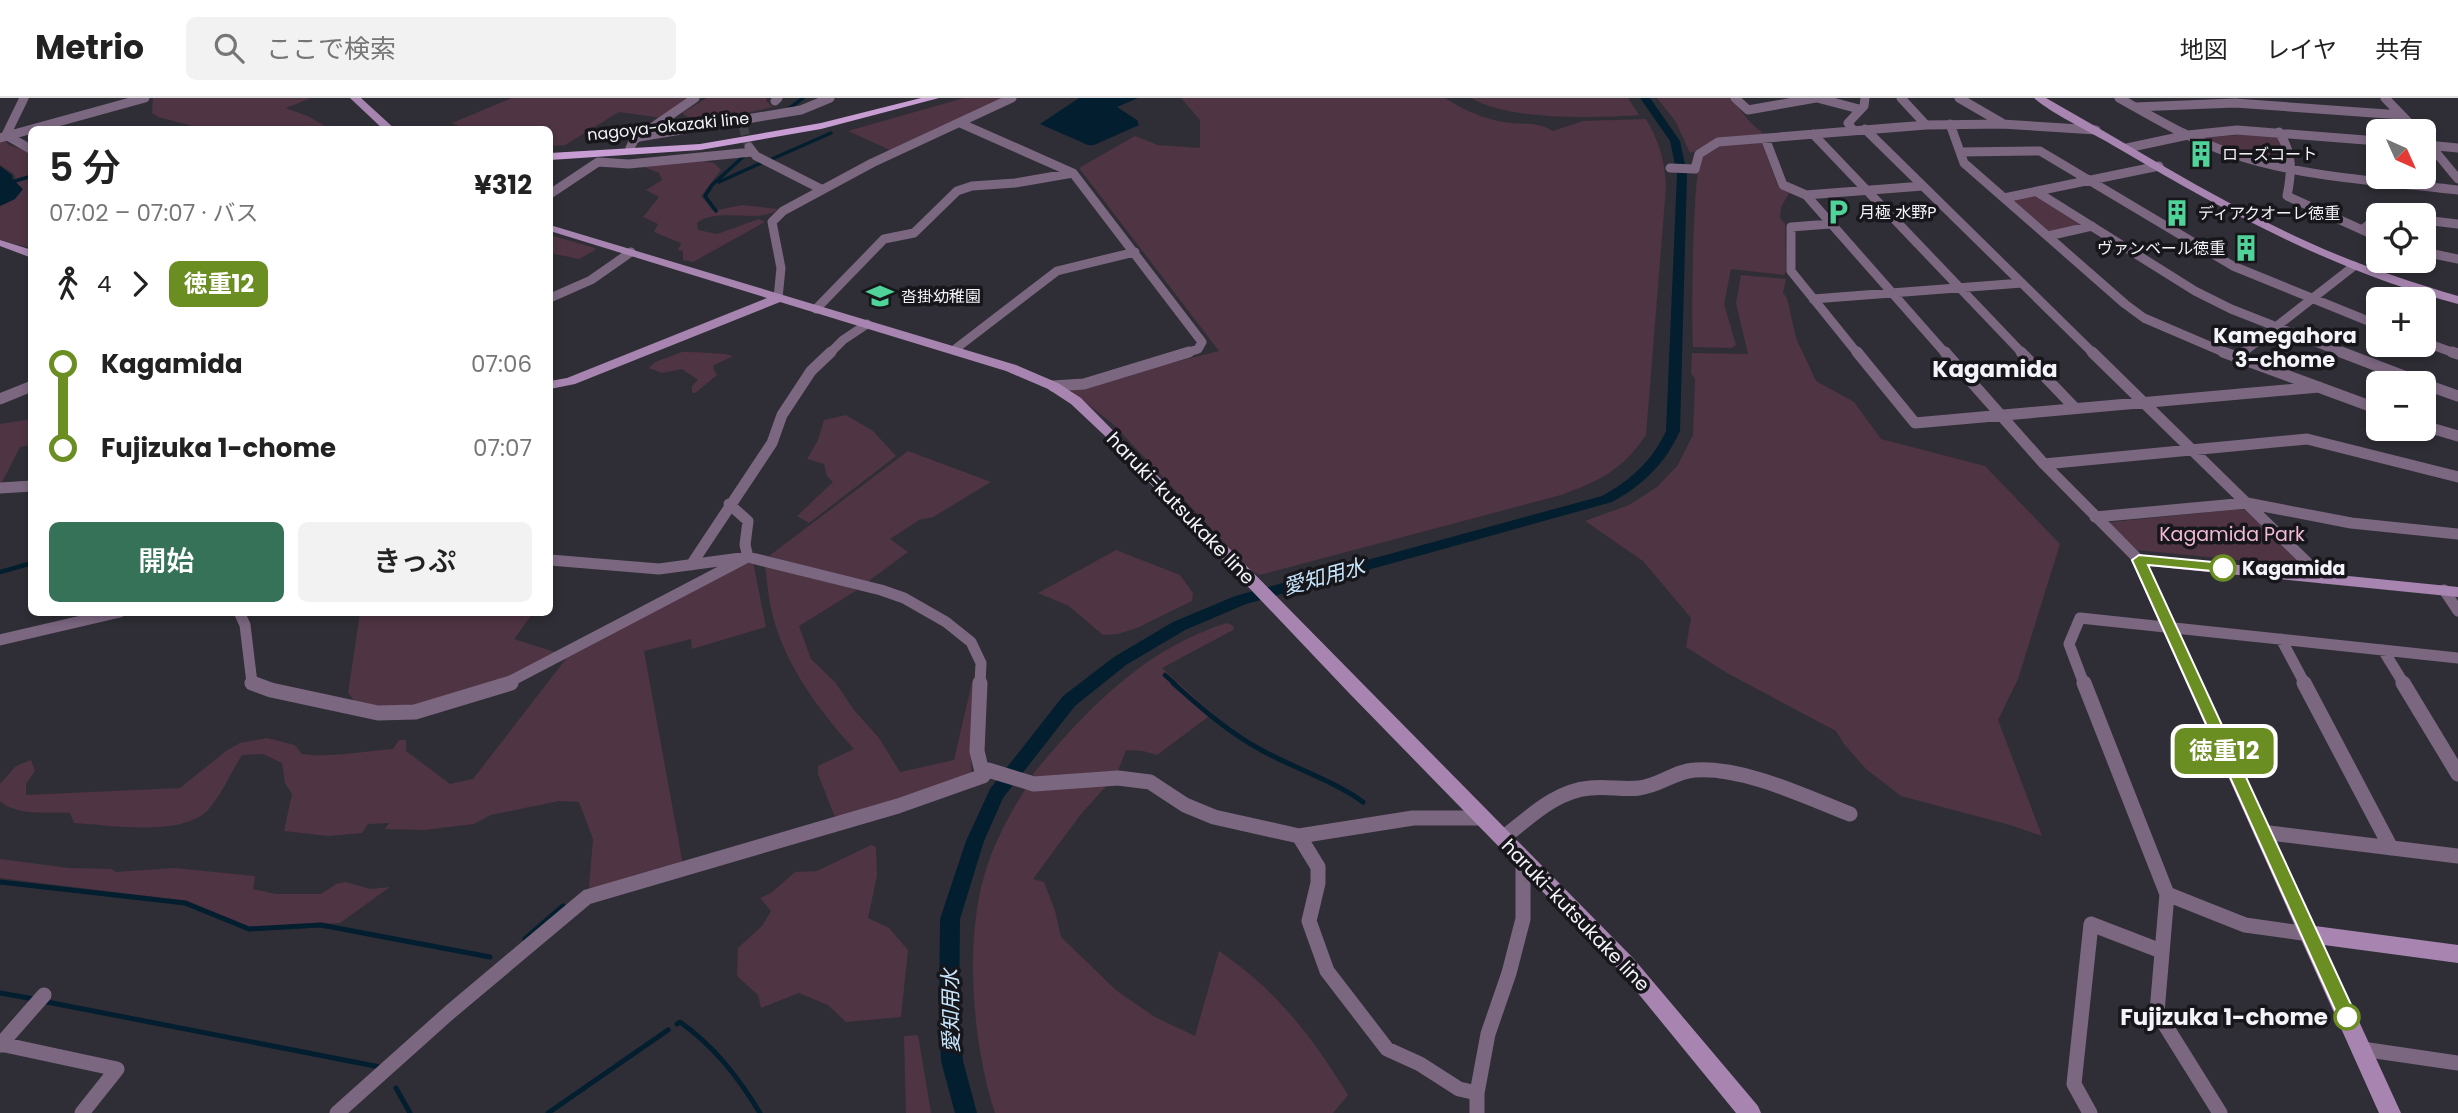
<!DOCTYPE html>
<html lang="ja">
<head>
<meta charset="utf-8">
<style>
	:root { --surface:#fff; --page:#f2f2f2; --text:#222; --muted:#767676; --line:#e0e0e0; --accent:#367258 }
	body { margin:0; font-family:Poppins,"Noto Sans JP",sans-serif; background:var(--page); color:var(--text); height:100vh; display:flex; flex-direction:column; font-size:26px; white-space:nowrap }
	* { box-sizing:border-box; margin:0 }
	p { font-size:23px; color:var(--muted) }
	.icon { flex:none; width:38px; height:38px; fill:none; stroke:currentColor; stroke-width:2; stroke-linecap:round; stroke-linejoin:round }
	.map { position:relative; flex:1; overflow:hidden }
	.drawer { position:absolute; left:28px; top:28px; width:525px; height:490px; display:flex; flex-direction:column; background:var(--surface); border-radius:10px; box-shadow:0 4px 10px #0003 }
	.drawer>* { flex:none }
	.badge { padding:0 14px; border-radius:10px; font-size:24px; line-height:46px }
	.needle { width:46px; rotate:135deg }
	.fabs { position:absolute; left:2366px; top:21px; display:grid; gap:14px }
	.fabs a { display:grid; place-items:center; width:70px; height:70px; border-radius:10px; background:var(--surface); box-shadow:0 4px 10px #0003; font-size:35px }
	.map>.badge { position:absolute; translate:-50% -50%; box-shadow:0 0 0 4px #fff }
	.legs { display:flex; align-items:center; gap:10px; height:77px; padding:0 21px; font-size:23px }
	.legs p { margin-inline-start:auto }
	.overview { display:flex; align-items:center; justify-content:space-between; height:119px; padding:0 21px }
	h1 { font-size:38px; font-weight:600; line-height:52px }
	.action { display:flex; gap:14px; margin-top:auto; padding:14px 21px }
	.action a { flex:1; height:80px; border-radius:10px; background:var(--accent); color:#fff; font-size:28px; font-weight:600; line-height:80px; text-align:center }
	.action a+a { background:var(--page); color:var(--text) }
	ul { padding:0 21px; list-style:none }
	li { display:flex; align-items:center; gap:24px; height:84px; font-size:26px }
	li i { display:grid; place-items:center; width:10px; height:100%; margin:0 9px; background:currentColor }
	li i::after { content:''; width:18px; height:18px; margin:-9px; border:5px solid; border-radius:50%; background:var(--surface) }
	li p { margin-inline-start:auto }
	li:first-child i { background:linear-gradient(#0000 50%,currentColor 0) }
	li:last-child i { background:linear-gradient(currentColor 50%,#0000 0) }
	header { display:flex; align-items:center; gap:42px; box-sizing:border-box; height:98px; padding:0 35px; background:var(--surface); border-bottom:2px solid var(--line) }
	header strong { font-size:33px }
	nav { display:flex; gap:38px; margin-inline-start:auto; font-size:24px }
	.search { width:490px; height:63px; background:var(--page); display:flex; align-items:center; gap:18px; box-sizing:border-box; padding:0 24px; border-radius:10px; color:var(--muted); font-size:26px }
	.map>svg:first-child { display:block }
	.green { fill:#4f3443 }
	.water { fill:#031e2f }
	.lines { fill:none; stroke-linecap:round; stroke-linejoin:round }
	.stream-far2 { stroke:#031e2f; stroke-width:3.5 }
	.stream-far1 { stroke:#031e2f; stroke-width:4.5 }
	.stream { stroke:#031e2f; stroke-width:5 }
	.canal { fill:#031e2f; fill-rule:evenodd }
	.street-tunnel { stroke:#43424a; stroke-width:9; stroke-dasharray:9 4.5; stroke-linecap:butt }
	.street-far2 { stroke:#7c6781; stroke-width:9 }
	.street-far1 { stroke:#7c6781; stroke-width:11 }
	.street { stroke:#7c6781; stroke-width:15 }
	.secondary { fill:#a785b0; fill-rule:evenodd }
	.primary { fill:#c89dd3; fill-rule:evenodd }
	.line-1 { fill:#6b8e23; stroke:#fff; stroke-width:2 }
	.stop-1-dot { fill:#fff; stroke:#6b8e23; stroke-width:3.5 }
	.labels { text-anchor:middle; stroke-width:7; stroke-linejoin:round; paint-order:stroke }
	.far-street-label { font-size:16px; fill:#f4f3f9; stroke:#17171b }
	.far-poi-label { font-size:16px; fill:#f4f3f9; stroke:#17171b; text-anchor:start }
	.street-label { font-size:19px; fill:#f4f3f9; stroke:#17171b }
	.park-label { font-size:19px; fill:#f2b9d8; stroke:#17171b }
	.stop-label { font-size:19px; font-weight:bold; fill:#f4f3f9; stroke:#17171b; text-anchor:start }
	.neighbourhood-label { font-size:21px; font-weight:bold; fill:#f4f3f9; stroke:#17171b }
	.water-label { font-size:21px; font-style:italic; fill:#c7e6fe; stroke:#17171b }
	.quarter-label { font-size:23px; font-weight:bold; fill:#f4f3f9; stroke:#17171b }
	.near-stop-label { font-size:23px; font-weight:bold; fill:#f4f3f9; stroke:#17171b; text-anchor:end }
</style>
</head>
<body>
<header>
<strong>Metrio</strong>
<div class="search"><svg class="icon" aria-label="search" viewBox="0 0 24 24"><circle cx="10" cy="10" r="6"/><path d="M15 15l6 6"/></svg>ここで検索</div>
<nav><a>地図</a><a>レイヤ</a><a>共有</a></nav>
</header>
<div class="map">
<svg width="2458" height="1015" viewBox="0 0 2458 1015">
	<rect width="100%" height="100%" fill="#2f2e36"/>
	<path class="green" d="M153 0H311L286 10 310 19 329 31H204L158 19 152 15Z
		M512 0H692L662 20 619 14 565 47 550 48V32L465 31 452 25Z
		M707 0H767L766 3 773 9 724 20 691 22 682 15Z
		M964 0H1010L892 53 848 33Z
		M1181 0H1445C1461 11 1484 21 1503 24 1521 27 1536 23 1553 33L1583 23 1646 21C1659 43 1665 63 1666 89L1646 337C1622 372 1601 382 1561 397L1260 477 1250 472 1114 327 1069 291 1219 253 1079 70 1135 38 1158 47 1200 50V22Z
		M1471 0H1628L1639 17C1593 20 1510 23 1471 0Z
		M1657 0H1731L1750 24 1766 38 1734 40 1690 55 1676 24Z
		M2250 36 2277 39 2285 49 2288 66 2243 57 2202 40Z
		M3 40 9 47 31 55V77L16 82 14 76 0 67V41Z
		M1761 42 1778 88 1791 92 1781 109 1780 120 1785 126 1786 173 1784 177 1731 171 1724 206 1736 247 1732 250 1693 249C1691 225 1693 73 1701 60 1712 42 1743 45 1761 42Z
		M696 62 714 65 721 72 701 98 713 113 742 107 778 111C760 127 719 108 697 125L698 132 717 136 759 121 765 124 693 164 683 162V153L678 152 681 145 654 134 658 126 643 119 659 99 646 92 662 82 659 75 641 68Z
		M31 79V150L0 142V108L15 101 22 91 16 84Z
		M2034 97 2040 98 2084 126 2052 135 2047 133 2013 104 2014 101Z
		M550 137 595 150V152L579 161 550 155Z
		M1741 177 1786 181 1783 195 1787 200 1796 240 1816 283 1854 304 1881 341 1985 368 2060 446 2018 581 1998 622 2042 738 2010 727 1901 698 1866 671 1844 646 1836 633 1727 575 1686 549 1691 520 1643 463 1585 423 1629 407 1657 389 1678 367 1693 337 1695 281 1691 275 1692 255 1748 256 1736 205Z
		M682 254C693 254 728 255 733 258L714 267 713 270 717 277 695 295H692V288L698 282 682 271 662 275 649 270 655 264Z
		M846 317 873 333 896 358 809 425 797 418 833 384 827 378 824 366 807 361 818 342 824 322Z
		M31 321V347L20 349 0 388V326Z
		M908 353 991 384 933 419 919 422 890 441 908 454 866 485 769 458Z
		M2242 411 2248 413 2301 465 2298 468 2137 452 2110 427 2111 424Z
		M1116 452 1180 477 1193 495 1192 503 1137 530 1118 536 1103 537 1069 508 1038 495Z
		M745 464H753L766 529 692 551 691 541 644 553 683 767 597 791 589 789 593 741 579 704 559 703 491 717 474 726 424 732 385 731 389 725 368 726 362 735 328 738 284 733 292 696 285 685 282 665 263 656 242 657C231 674 221 698 207 713 179 739 111 727 74 725L70 715C49 714 16 718 0 703V686L16 668 31 662 35 673 26 686V697L180 690 226 653 240 645 267 640 295 647 302 656C330 660 363 653 393 651L399 642H406V653L450 686 473 681 569 557Z
		M765 467 857 492 799 528 811 561 835 584 854 612 879 640 900 674 954 662 974 576 971 679 839 720 834 717 818 676V668L854 651C823 617 792 576 777 532 770 512 767 487 765 467Z
		M360 515H533L514 541 558 555 530 573 460 598 390 612 356 605 348 595Z
		M1227 525 1234 528 1233 532 1162 570 1212 616 1157 657 1143 653 1126 652 1118 673 1035 680 1033 676C1086 612 1145 550 1227 525Z
		M1108 686 1081 716 1033 781 1044 784 1055 813 1061 839 1117 893 1155 919 1195 938 1219 853C1277 893 1311 937 1348 997L1333 1015H995C972 946 963 835 988 766 997 739 1011 714 1026 690Z
		M871 747 876 749 877 778 868 820 889 830 908 852 901 919 846 924 828 907 799 895 761 910 758 897 737 878 738 850 762 828 771 813 760 800 771 795 795 774 817 773Z
		M0 761 69 770 111 771 116 774 174 770 255 778 253 791 276 796H321L336 786 346 784 370 791 390 789 340 825 250 829 188 803 0 780Z
		M918 937 931 1015H906L904 938Z"/>
	<path class="water" d="M1079 0H1138L1117 9 1137 22 1139 27 1094 47H1088L1040 26Z
		M0 68 12 77 13 82 23 91 15 101 0 108Z"/>
	<g class="lines">
		<path class="stream-far2" d="M787 12 803 0
			M772 61 831 35
			M15 83 32 78
			M719 84 761 65
			M716 113 705 98 712 87 744 58"/>
		<path class="stream-far1" d="M0 474 32 465
			M1165 577 1175 586"/>
		<path class="stream" d="M1173 585C1201 610 1229 635 1263 653 1296 671 1332 682 1363 704
			M0 784 185 805 249 831 321 827 490 859
			M525 841 563 808
			M0 895 34 901
			M42 903 380 969
			M677 926 680 924C714 948 738 979 760 1015
			M396 990 410 1015
			M548 1015 668 932"/>
		<path class="canal" d="M1640 0H1650L1680 43 1687 76 1680 333C1665 366 1643 387 1612 404L1246 506 1185 532 1126 567 1075 608 1003 700 984 743 960 821 959 914 963 963 977 1015H955L941 963 939 914 940 821 966 743 990 691 1063 598 1114 559 1173 524 1235 498 1602 398C1631 382 1652 363 1666 333L1677 76 1670 43Z"/>
		<path class="street-tunnel" d="M743 28 749 49"/>
		<path class="street-far2" d="M1735 0 1748 12 1816 0
			M1817 0 1859 11
			M1901 0 1926 27
			M1959 0 2002 25
			M2119 0C2155 20 2191 42 2230 55 2303 80 2382 83 2458 92
			M2385 0 2417 33
			M775 3 778 0
			M2135 9 2235 5 2401 17
			M960 25 1073 75 1202 244 1198 251 1183 256
			M1950 26 1964 65 2125 206 2144 220 2228 256
			M1865 31 2094 256
			M1853 32 1848 25 1864 8 1865 0
			M2279 34C2293 56 2292 73 2287 98L2378 139
			M1813 36 2023 256
			M6 37 24 0
			M6 37 32 52
			M639 39 801 12 830 0
			M0 40 145 0
			M1765 40 1783 87 1806 97
			M2424 40 2458 81
			M2427 47 2458 50
			M749 49 756 58 821 91
			M630 50 634 42 695 0
			M2127 50 2188 37 2237 32 2378 43
			M1960 54 2040 53 2233 168 2378 227
			M1670 70 1695 71 1699 56 1718 44 1926 27 2002 26 2096 32
			M1923 88 1806 97 1946 256
			M2037 94 2195 193 2231 211 2346 256
			M550 96 598 64 629 66 752 54
			M2004 100 2159 68
			M2424 122 2458 126
			M1830 126 1791 129V173L1858 256
			M2362 132 2378 119
			M2048 138 2092 128
			M2424 154 2458 161
			M550 200 591 182 631 154
			M778 200 781 170 772 124 783 113 872 65 1012 0
			M1813 201 2022 185
			M816 211 884 141 914 135 957 93 972 88 1015 85 1073 75
			M2424 244 2457 256
			M954 252 1057 173 1135 154
			M829 256 843 242 867 226
			M2241 256 2354 168"/>
		<path class="street-far1" d="M1857 254 1915 325 2319 289
			M1945 254 2044 366 2139 462
			M2021 254 2075 310
			M2092 254 2323 480
			M2223 254 2378 311
			M2341 254 2422 285
			M2452 254 2458 256
			M2237 259 2244 254
			M2424 286 2458 298
			M1053 288 1084 286 1189 254
			M0 301 32 288
			M2424 328 2458 338
			M2044 366 2307 341 2458 379
			M0 390 32 388
			M729 406 748 423 745 447 748 459
			M2095 419 2247 405 2351 425 2458 436
			M550 462 659 471 748 459 881 492 904 500 946 524 971 544 981 565 980 586
			M691 467 772 345 782 317 811 273 831 254
			M2444 492 2458 513
			M239 514 245 527 252 585 256 586
			M2281 541 2305 586
			M0 542 120 514
			M2383 552 2404 586
			M505 586 744 461
			M2084 586 2069 546 2080 520 2458 560"/>
		<path class="street" d="M252 585 271 592 378 615 415 614 511 585
			M2084 585 2167 796 2245 827 2309 836
			M2304 585 2391 750
			M2403 585 2458 676
			M988 672 1034 686 1118 680 1150 684 1185 707 1214 719 1299 738 1413 720H1482
			M2261 734 2458 758
			M1299 738 1318 769V785L1309 823 1327 873 1387 951 1420 966 1459 991 1477 995
			M1503 740C1530 719 1555 693 1590 690 1607 688 1623 692 1639 690 1659 688 1675 673 1695 672 1742 668 1806 699 1850 716
			M2167 796 2157 914 2220 1015
			M1 946 117 971 82 1015
			M0 947 44 897
			M2362 951 2458 965
			M337 1015 450 914 587 799 898 708 983 678 977 653 980 585
			M1477 1015V995L1488 936 1509 875 1523 821V761
			M2090 1015 2074 986 2091 826 2161 853"/>
		<path class="secondary" d="M350 0H361L396 32H384Z
			M2034 0H2046C2133 49 2217 103 2308 144 2356 166 2407 183 2458 198V206C2337 174 2228 115 2121 52 2097 37 2053 17 2034 0Z
			M550 127 1016 267 1058 285 1081 300 1633 860 1758 1008 1761 1015H1736L1619 872 1349 595 1105 338 1071 306 1048 291 1006 273 780 204 575 286 550 291V283L567 280 767 200 550 133Z
			M0 142 32 152V160L0 148Z
			M2139 457 2458 489V499L2149 468 2315 828 2458 847V865L2324 847 2401 1015H2379L2131 462Z"/>
		<path class="primary" d="M921 0H939L821 31 700 52 550 62V55L700 46 821 25Z"/>
	</g>
	<path class="line-1" d="M2139 457 2223 465 2229 470 2223 474 2148 467 2354 913 2356 919 2354 925 2347 927 2341 925 2132 462Z"/>
	<defs>
		<symbol id="building-bare" viewBox="-9 -9 18 18"><path d="M-4-6H4V6H1V3H-1V6H-4ZM-2.5-4.3h1.7v1.8h-1.7ZM.8-4.3h1.7v1.8H.8ZM-2.5-1h1.7V.8h-1.7ZM.8-1h1.7V.8H.8Z" fill="#4fd399" stroke="#17171b" stroke-width="2.5" paint-order="stroke"/></symbol>
		<symbol id="parking-bare" viewBox="-9 -9 18 18"><path d="M-3.5-5.5H1a3.5 3.5 0 0 1 0 7H-1V5.5H-3.5ZM-1-3.4V-.6H.8a1.4 1.4 0 0 0 0-2.8Z" fill="#4fd399" stroke="#17171b" stroke-width="2.5" paint-order="stroke"/></symbol>
		<symbol id="school-bare" viewBox="-9 -9 18 18"><path d="M0-5L7-2L0 1L-7-2ZM-4 1L0 2.5L4 1V4Q0 6-4 4Z" fill="#4fd399" stroke="#17171b" stroke-width="2.5" paint-order="stroke"/></symbol>
	</defs>
	<g fill-rule="evenodd">
		<use href="#building-bare" x="2182" y="37" width="38" height="38"/>
		<use href="#parking-bare" x="1819" y="95" width="38" height="38"/>
		<use href="#building-bare" x="2158" y="96" width="38" height="38"/>
		<use href="#building-bare" x="2227" y="131" width="38" height="38"/>
		<use href="#school-bare" x="861" y="179" width="38" height="38"/>
	</g>
	<g class="stop-1-dot">
		<circle cx="2223" cy="470" r="12"/>
		<circle cx="2347" cy="919" r="12"/>
	</g>
	<g class="labels">
		<g class="far-street-label">
			<text transform="translate(668 28) rotate(-6)" y="6">nagoya-okazaki line</text>
		</g>
		<g class="far-poi-label">
			<text x="2222" y="62">ローズコート</text>
			<text x="1859" y="120">月極 水野P</text>
			<text x="2198" y="121">ディアクオーレ徳重</text>
			<text x="2225" y="156" text-anchor="end">ヴァンベール徳重</text>
			<text x="901" y="204">沓掛幼稚園</text>
		</g>
		<g class="street-label">
			<text transform="translate(1181 410) rotate(46)" y="7">haruki-kutsukake line</text>
			<text transform="translate(1576 817) rotate(46)" y="7">haruki-kutsukake line</text>
		</g>
		<g class="park-label">
			<text x="2232" y="443">Kagamida Park</text>
		</g>
		<g class="stop-label">
			<text x="2242" y="477">Kagamida</text>
		</g>
		<g class="neighbourhood-label">
			<text x="2285" y="245">Kamegahora<tspan x="2285" dy="24">3-chome</tspan></text>
		</g>
		<g class="water-label">
			<text transform="translate(1324 479) rotate(-15)" y="7">愛知用水</text>
			<text transform="translate(951 913) rotate(-91)" y="7">愛知用水</text>
		</g>
		<g class="quarter-label">
			<text x="1995" y="279">Kagamida</text>
		</g>
		<g class="near-stop-label">
			<text x="2328" y="927">Fujizuka 1-chome</text>
		</g>
	</g>
</svg>
<div class="fabs">
<a><svg class="needle" viewBox="-14 -14 28 28"><path d="M0-13l5 13h-10z" fill="#e53935"/><path d="M0 13l5-13h-10z" fill="#767676"/></svg></a>
<a><svg class="icon" aria-label="locate" viewBox="0 0 24 24"><circle cx="12" cy="12" r="6"/><path d="M12 2v4M12 18v4M2 12h4M18 12h4"/></svg></a>
<a>+</a>
<a>−</a>
</div>
<b class="badge" style="left:2224px;top:653px;background:#6b8e23;color:#fff">徳重12</b>
<section class="drawer">
<div class="overview"><div><h1>5 分</h1><p>07:02 – 07:07 · バス</p></div><b>¥312</b></div>
<div class="legs"><svg class="icon" aria-label="walk" viewBox="0 0 24 24"><circle cx="13" cy="4" r="2"/><path d="M13 8l-2 6 4 7M11 14l-3 7M7 12l3-4h3l4 4"/></svg>4<svg class="icon" aria-label="forward" viewBox="0 0 24 24"><path d="M9 5l7 7-7 7"/></svg><b class="badge" style="background:#6b8e23;color:#fff">徳重12</b></div>
<ul>
<li><i style="color:#6b8e23"></i><b>Kagamida</b><p>07:06</p></li>
<li><i style="color:#6b8e23"></i><b>Fujizuka 1-chome</b><p>07:07</p></li>
</ul>
<div class="action"><a>開始</a><a>きっぷ</a></div>
</section>
</div>
</body>
</html>
